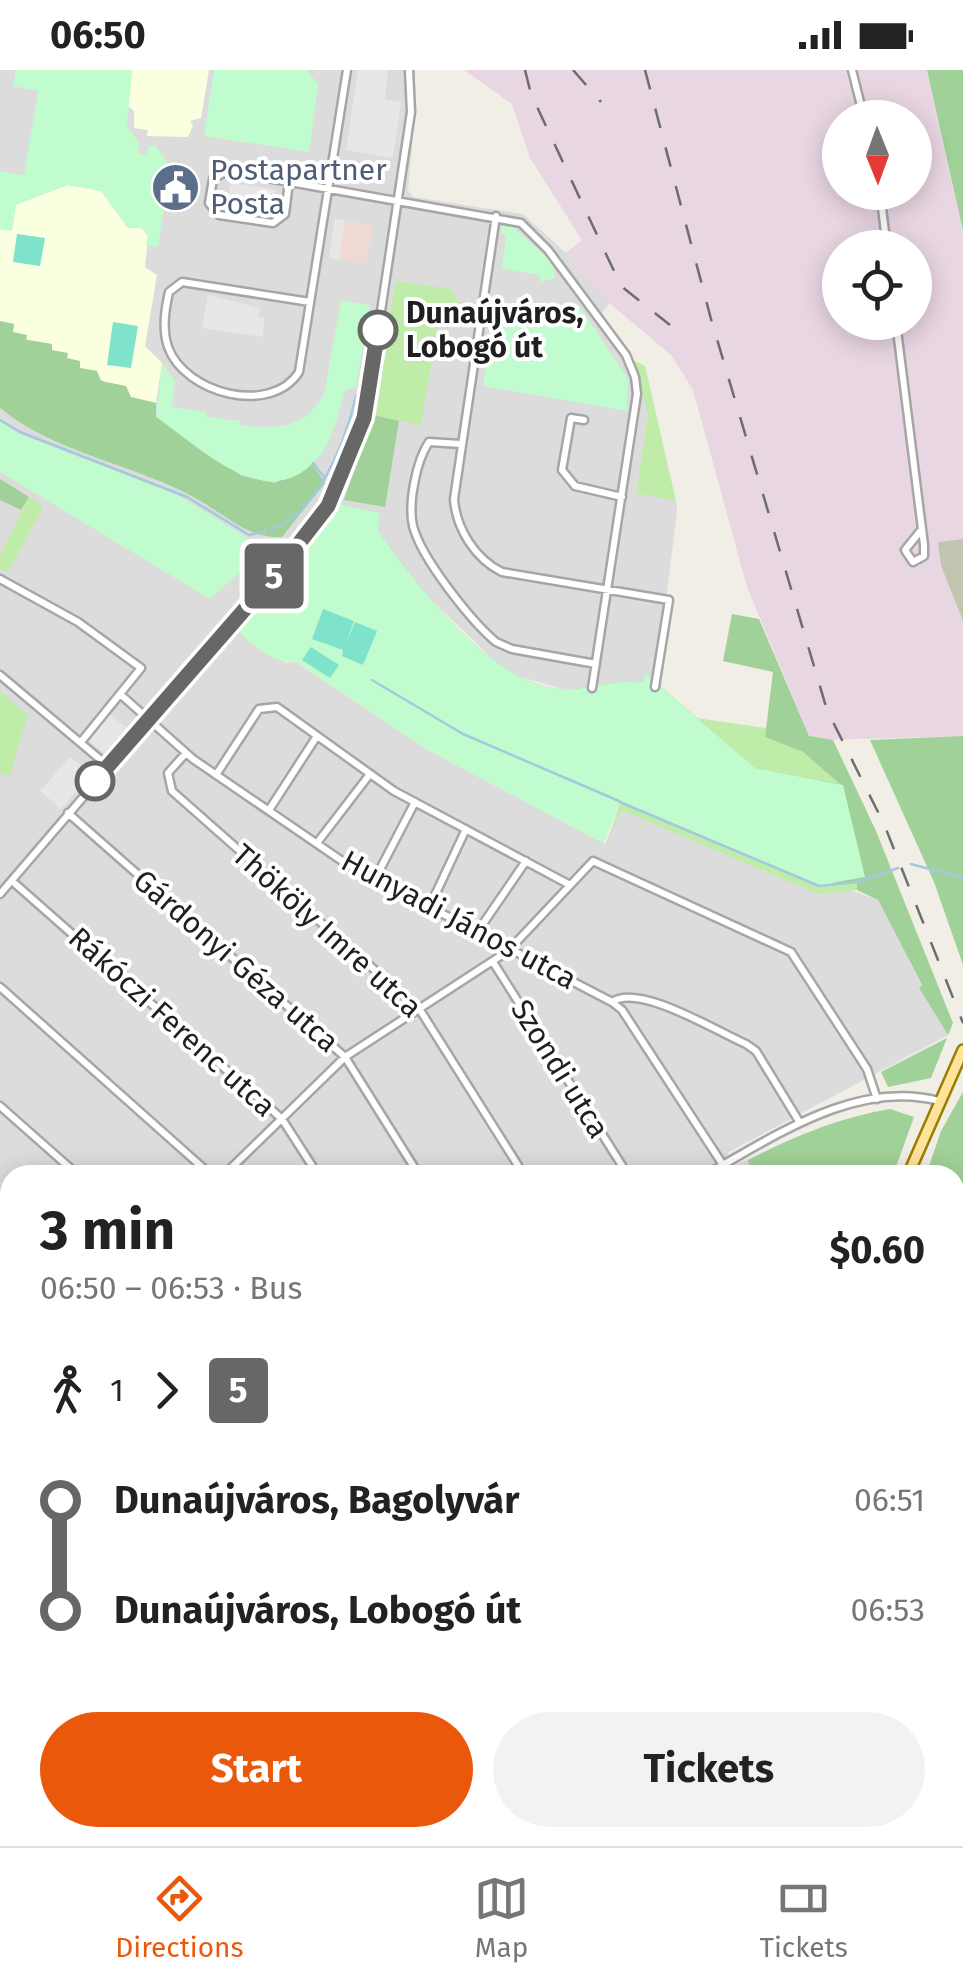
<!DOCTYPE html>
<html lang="en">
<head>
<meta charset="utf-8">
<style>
	:root { --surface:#fff; --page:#f2f2f2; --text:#222; --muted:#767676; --line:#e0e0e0; --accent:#ea580c }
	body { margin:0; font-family:"Fira Sans",sans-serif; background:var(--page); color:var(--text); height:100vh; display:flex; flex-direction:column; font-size:38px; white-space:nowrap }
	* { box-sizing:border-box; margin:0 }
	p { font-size:32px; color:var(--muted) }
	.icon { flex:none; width:55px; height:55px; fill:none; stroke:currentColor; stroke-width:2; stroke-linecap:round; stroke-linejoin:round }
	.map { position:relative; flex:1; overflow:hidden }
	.side { position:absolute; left:0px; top:1095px; width:965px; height:682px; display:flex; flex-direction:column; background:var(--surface); border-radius:30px 30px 0 0; box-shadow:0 5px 25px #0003 }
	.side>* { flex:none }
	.badge { padding:0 20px; border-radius:8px; font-size:35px; line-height:65px }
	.needle { width:65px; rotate:179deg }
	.buttons { position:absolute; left:822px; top:30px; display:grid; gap:20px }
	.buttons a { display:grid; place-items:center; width:110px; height:110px; border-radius:50%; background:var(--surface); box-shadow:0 5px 25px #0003; font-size:50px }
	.map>.badge { position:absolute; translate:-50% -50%; box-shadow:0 0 0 5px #fff }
	.legs { display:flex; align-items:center; gap:15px; height:110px; padding:0 40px; font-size:32px }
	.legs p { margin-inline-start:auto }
	.summary { display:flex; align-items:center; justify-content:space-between; height:170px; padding:0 40px }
	h1 { font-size:55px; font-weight:700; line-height:75px }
	.action { display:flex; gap:20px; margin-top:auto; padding:20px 40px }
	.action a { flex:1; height:115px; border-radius:60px; background:var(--accent); color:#fff; font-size:40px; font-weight:700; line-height:115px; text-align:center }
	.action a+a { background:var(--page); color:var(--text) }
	ul { padding:0 40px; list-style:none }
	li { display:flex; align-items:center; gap:35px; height:110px; font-size:38px }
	li i { display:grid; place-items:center; width:15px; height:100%; margin:0 12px; background:currentColor }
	li i::after { content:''; width:25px; height:25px; margin:-12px; border:8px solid; border-radius:50%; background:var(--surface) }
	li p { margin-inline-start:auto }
	li:first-child i { background:linear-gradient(#0000 50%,currentColor 0) }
	li:last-child i { background:linear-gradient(currentColor 50%,#0000 0) }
	.status { display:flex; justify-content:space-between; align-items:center; height:70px; padding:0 50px; background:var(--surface); direction:ltr }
	.status svg { height:28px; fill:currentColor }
	.dock { display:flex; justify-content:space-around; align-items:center; height:140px; border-top:2px solid var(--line); background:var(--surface); font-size:28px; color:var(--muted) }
	.dock a { display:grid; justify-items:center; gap:5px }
	.dock .current { color:var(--accent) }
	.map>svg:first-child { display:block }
	.residential { fill:#dddcdc }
	.commercial { fill:#f1d9d3 }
	.industrial { fill:#e9d6e3; fill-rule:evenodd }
	.education { fill:#faffdf }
	.construction { fill:#c2c5b0 }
	.farmland { fill:#e8efcf }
	.grass { fill:#bfeca8 }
	.forest { fill:#a0d198 }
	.park { fill:#c0fcce }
	.pitch { fill:#7fe2cb }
	.parking { fill:#e7e7e7 }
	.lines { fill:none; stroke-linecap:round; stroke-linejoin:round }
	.stream { stroke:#a3c9df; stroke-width:2.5 }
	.minor-casing { stroke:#a6a6a6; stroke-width:11 }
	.major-casing { stroke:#9a7e00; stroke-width:14 }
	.minor { stroke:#fff; stroke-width:6 }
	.major { stroke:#ffe39b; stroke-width:9 }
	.rail { stroke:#6d6d6d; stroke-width:2.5; stroke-dasharray:20 20; stroke-linecap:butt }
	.line-1-casing { stroke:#fff; stroke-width:22 }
	.line-1 { stroke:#676765; stroke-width:15 }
	.stop-1-dot { fill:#fff; stroke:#676765; stroke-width:5 }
	.labels { text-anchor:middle; stroke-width:8; stroke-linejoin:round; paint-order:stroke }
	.service-label { font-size:30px; fill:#4e5e75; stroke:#fff; text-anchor:start }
	.stop-label { font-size:30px; font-weight:bold; fill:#1f1f1f; stroke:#fff; text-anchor:start }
	.street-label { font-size:30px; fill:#1f1f1f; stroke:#fff }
</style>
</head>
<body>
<div class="status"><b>06:50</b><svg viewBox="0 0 49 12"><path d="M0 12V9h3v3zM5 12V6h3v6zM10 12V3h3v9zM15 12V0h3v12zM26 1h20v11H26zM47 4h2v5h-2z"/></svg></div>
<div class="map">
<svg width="963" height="1776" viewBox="0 0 963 1776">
	<rect width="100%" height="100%" fill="#f0eee5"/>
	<path class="residential" d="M0 0H414L415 44 408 121 414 127 523 144 566 183 610 233 601 244 640 307 648 344 636 422 676 431 677 440 656 614 566 620 507 603 419 518 378 461 342 434 238 561 286 593 296 592 426 679 605 774 621 740 818 823 845 818 878 830 922 916 919 918 948 965 727 1083 735 1095 748 1090 750 1097 774 1105H10V1768H585L606 1776H0Z"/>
	<path class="commercial" d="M335 149 373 155 366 194 329 188Z
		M419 1768H504L501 1776H416Z"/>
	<path class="industrial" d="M464 0H927L963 163V469L939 472 941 496 963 551V666L821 670 809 666 747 517 693 320 671 285 601 226 566 183 582 170 530 88 512 34ZM840 48H915V122H840ZM840 178H915V252H840Z"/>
	<path class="education" d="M132 0H209L201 48 190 51 193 56 188 67 147 66 148 60 134 58V41L127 35Z
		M68 115 101 121 128 158H142L148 166 145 197 157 205 145 276 162 293 156 333 130 327 51 280V274L26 269 13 262V254L0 251V159L12 160 15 135Z"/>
	<path class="construction" d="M963 469V551L941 496 938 472Z"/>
	<path class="farmland" d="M963 1519V1676L955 1681V1524Z"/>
	<path class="grass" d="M396 211 452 219 459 234 442 232 421 355 373 345 380 282 389 276 386 263Z
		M633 290 645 296 676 431 636 423 648 344Z
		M29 427 44 436 8 502 0 499V486Z
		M0 621 28 645 10 706 0 703Z
		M696 648 766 658 765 667 803 682 843 715 755 698Z
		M621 731 820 815 858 811 857 820 818 824 621 740 606 775Z
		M963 1138V1519L955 1524V1163Z
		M963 1676 959 1691 963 1738 955 1725V1681Z
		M0 1712 10 1713V1768H93L91 1776H0Z
		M808 1768H879L884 1776H805Z"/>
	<path class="forest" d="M927 0H963V161Z
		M0 251 14 254 13 262 27 265 26 270 52 274V280L68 283 67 288 80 291V298L97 301 101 311 126 316 131 327 156 333V347L242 406 275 413 311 392 325 413 282 467C249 469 227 446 199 430 136 394 56 384 0 338Z
		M373 345 399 351 385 437 344 430Z
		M0 409 29 427 21 440 0 430Z
		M341 434 380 443 378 461C416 514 491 614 560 619 586 621 616 608 643 612L645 603 755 698 840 714 803 682 765 667 773 602 723 591 732 544 759 549 809 666 833 670 876 761 953 953 948 965 919 918 922 915 878 830 857 820V811L835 814 290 502Z
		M963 666V895L934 812 870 670Z
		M947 968 931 1008 888 1017 881 1002Z
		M963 1022V1138L955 1163V1105H926L941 1061Z
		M890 1039 914 1047 893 1105H774L750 1097 748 1090C795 1066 838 1048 890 1039Z
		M585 1768H700C678 1776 610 1776 585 1768Z
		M740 1768H808L805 1776H742Z"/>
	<path class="park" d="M16 0H132L127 56 139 73 138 84 146 85 148 77 155 75 170 96 158 177 146 175 148 166 142 158H128L101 121 67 115 16 135 12 161 0 159V101L24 105 38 21 13 16Z
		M214 0H307L318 15 309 82 204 66Z
		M509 154 552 191 555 208 540 212V205L502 199 506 165 500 163 502 155Z
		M341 230 370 235 356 318 346 319C339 338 334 368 321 384 270 450 203 379 156 347L162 293 175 311 172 337 206 342 207 347 240 351V355C276 360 305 359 324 324Z
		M578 234 628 309 627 341 483 316 493 243 575 252Z
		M0 350 19 364 176 424 266 479 210 529 0 402Z
		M341 434 380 443 378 461C416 514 491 614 560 619 586 621 616 608 643 612L645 603 755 698 843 715 865 807 820 815 621 731 603 773 426 679 297 592C272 593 255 578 238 561Z"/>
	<path class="pitch" d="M17 164 45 168 40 196 13 192Z
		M113 252 138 256 131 298 107 295Z
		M323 539 354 551 345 575 355 552 377 561 363 595 342 586 343 580 312 569Z
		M311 577 339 595 330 608 302 590Z"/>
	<path class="parking" d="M358 0H388L385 29 401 32 393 88 346 80Z
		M231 113 276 120 273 139 228 132Z
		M335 149 345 150 339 190 329 188Z
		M208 225 260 238 258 247 265 248 262 267 202 258Z
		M106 641 126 658 104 683 85 668Z
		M70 687 91 704 61 739 40 721Z"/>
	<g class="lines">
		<path class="stream" d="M0 350 20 362 187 427 249 465 266 461
			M313 393 324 407
			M272 459C319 442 346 370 356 326
			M372 610 463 664 619 731
			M620 732 819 816 858 812 898 798
			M911 794 963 808"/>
		<defs>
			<path id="minor" d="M852 0 864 48
				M289 112 285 144 273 153 219 145 209 133 213 109 227 101 521 153 548 180 626 285 635 307 637 324 592 618
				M880 122 887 178
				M496 146 454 429C456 458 475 489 502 502L669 530 655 617
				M310 232 182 212 169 222C165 240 162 259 168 277 185 324 271 346 299 302L347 0
				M896 252 924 475V486L913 492 905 480 922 459
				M584 350 571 348 562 400 575 416 622 427
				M461 374 429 372C416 391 408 434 413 456 421 488 471 551 496 572L512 579 596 594
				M0 509 78 552 141 598 81 672
				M0 605 108 696
				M120 624 193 689 345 793 612 932 622 940 723 1095
				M186 683 168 703 172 721 420 940 524 1105
				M216 705 259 639 277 637 394 721 570 815
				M269 740 317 666
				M68 743 345 987 419 1105
				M317 773 370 704
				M375 809 415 732
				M12 811 282 1049 318 1105
				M0 824 297 478 344 406 364 348 378 261 411 42 409 0
				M429 838 466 759
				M476 864 526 791
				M493 892 628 1105
				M0 917 211 1105
				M612 932C639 913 716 961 746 974L756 981 800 1053
				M0 1036 78 1105
				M224 1105 345 987 508 881 593 791 791 882 867 999 877 1029
				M705 1105C774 1067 856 1009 939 1031
				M0 1157 10 1166
				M0 1272 10 1280
				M0 1324 10 1315
				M0 1439 10 1452
				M0 1510 10 1501
				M0 1639 10 1640
				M558 1768 580 1776"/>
			<path id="major" d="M908 1105 963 980
				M713 1776 717 1768
				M723 1776 724 1768"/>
		</defs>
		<use href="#minor" class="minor-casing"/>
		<use href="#major" class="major-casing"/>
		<use href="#minor" class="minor"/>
		<use href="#major" class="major"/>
		<path class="rail" d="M525 0 531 24 621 216 670 255
			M573 0 601 32
			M645 0 711 249 827 640 884 754 963 953"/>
	</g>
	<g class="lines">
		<defs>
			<path id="line-1" d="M95 711 272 508 328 436 364 348 378 260"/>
		</defs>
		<use href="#line-1" class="line-1-casing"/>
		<use href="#line-1" class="line-1"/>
	</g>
	<defs>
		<symbol id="civic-disc" viewBox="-11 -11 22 22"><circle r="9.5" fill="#5c6f8a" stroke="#fff"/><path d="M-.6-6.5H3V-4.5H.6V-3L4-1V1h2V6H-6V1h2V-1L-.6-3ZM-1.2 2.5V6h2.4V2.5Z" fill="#fff"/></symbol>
	</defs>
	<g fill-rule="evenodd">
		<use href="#civic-disc" x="148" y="90" width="55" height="55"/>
	</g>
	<g class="stop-1-dot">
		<circle cx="378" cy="260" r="18"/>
		<circle cx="95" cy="711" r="18"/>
	</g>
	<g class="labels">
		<g class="service-label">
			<text x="210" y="110">Postapartner<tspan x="210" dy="34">Posta</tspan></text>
		</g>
		<g class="stop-label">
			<text x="406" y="253">Dunaújváros,<tspan x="406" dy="34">Lobogó út</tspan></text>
		</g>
		<g class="street-label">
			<text transform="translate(459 850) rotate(28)" y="10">Hunyadi János utca</text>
			<text transform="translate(327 861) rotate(42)" y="10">Thököly Imre utca</text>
			<text transform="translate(236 891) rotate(41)" y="10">Gárdonyi Géza utca</text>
			<text transform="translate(172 952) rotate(42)" y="10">Rákóczi Ferenc utca</text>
			<text transform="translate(560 999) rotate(58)" y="10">Szondi utca</text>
		</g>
	</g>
</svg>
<div class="buttons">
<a><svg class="needle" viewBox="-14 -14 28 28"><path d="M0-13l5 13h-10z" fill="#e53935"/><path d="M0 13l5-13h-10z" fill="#767676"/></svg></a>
<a><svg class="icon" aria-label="locate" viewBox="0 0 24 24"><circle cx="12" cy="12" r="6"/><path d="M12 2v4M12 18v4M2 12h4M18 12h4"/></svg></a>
</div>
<b class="badge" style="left:274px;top:506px;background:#676765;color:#fff">5</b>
<section class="side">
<div class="summary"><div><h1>3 min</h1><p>06:50 – 06:53 · Bus</p></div><b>$0.60</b></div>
<div class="legs"><svg class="icon" aria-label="walk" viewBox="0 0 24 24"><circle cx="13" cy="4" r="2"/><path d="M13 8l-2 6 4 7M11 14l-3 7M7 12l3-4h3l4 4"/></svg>1<svg class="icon" aria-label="forward" viewBox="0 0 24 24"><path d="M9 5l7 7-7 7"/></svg><b class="badge" style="background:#676765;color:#fff">5</b></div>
<ul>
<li><i style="color:#676765"></i><b>Dunaújváros, Bagolyvár</b><p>06:51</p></li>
<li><i style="color:#676765"></i><b>Dunaújváros, Lobogó út</b><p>06:53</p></li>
</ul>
<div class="action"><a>Start</a><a>Tickets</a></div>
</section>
</div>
<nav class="dock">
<a class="current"><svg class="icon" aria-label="directions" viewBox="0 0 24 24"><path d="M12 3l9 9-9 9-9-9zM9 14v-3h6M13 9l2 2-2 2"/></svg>Directions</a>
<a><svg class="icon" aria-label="map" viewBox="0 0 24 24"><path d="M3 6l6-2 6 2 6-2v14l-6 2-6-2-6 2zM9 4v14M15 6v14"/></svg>Map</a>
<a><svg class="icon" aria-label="tickets" viewBox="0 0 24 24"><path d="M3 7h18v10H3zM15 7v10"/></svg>Tickets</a>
</nav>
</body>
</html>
